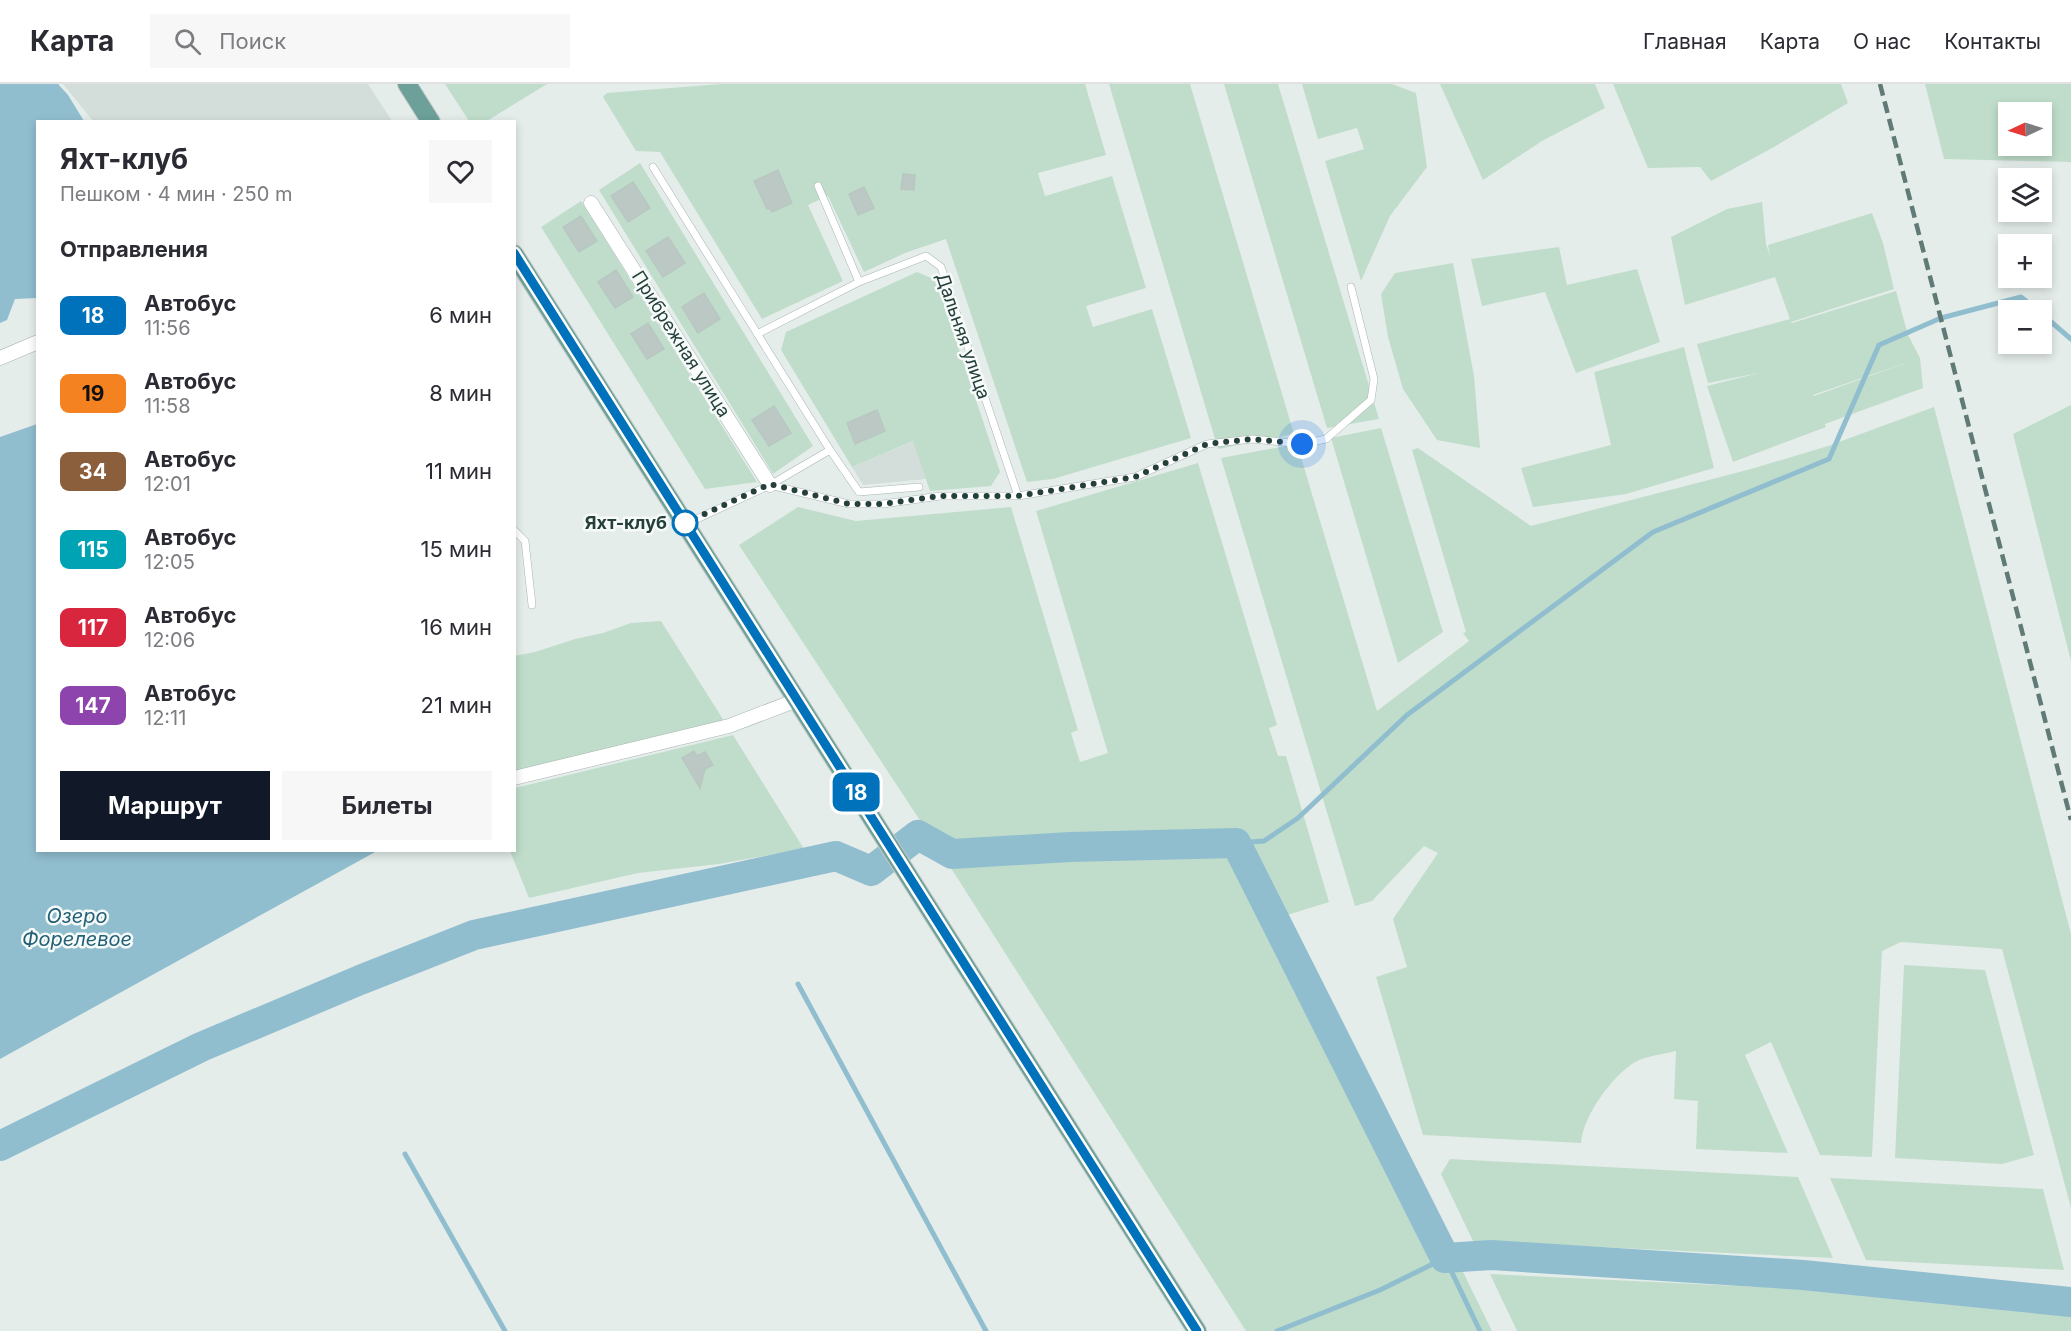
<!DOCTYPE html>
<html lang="ru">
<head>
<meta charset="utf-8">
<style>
	:root { --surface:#fff; --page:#f7f7f7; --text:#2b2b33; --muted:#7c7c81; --line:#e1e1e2; --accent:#111827 }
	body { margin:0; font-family:Inter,sans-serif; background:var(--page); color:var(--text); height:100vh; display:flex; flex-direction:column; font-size:22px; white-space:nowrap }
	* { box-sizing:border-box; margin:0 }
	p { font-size:20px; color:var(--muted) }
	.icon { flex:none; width:33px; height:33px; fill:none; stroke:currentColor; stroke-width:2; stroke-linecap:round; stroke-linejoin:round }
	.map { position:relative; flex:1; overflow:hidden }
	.details { position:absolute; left:36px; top:36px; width:480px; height:732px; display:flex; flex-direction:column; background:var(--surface); border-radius:0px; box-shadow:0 3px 9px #0003 }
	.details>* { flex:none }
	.badge { padding:0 12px; border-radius:9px; font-size:21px; line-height:39px }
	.needle { width:39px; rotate:266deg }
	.fabs { position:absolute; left:1998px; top:18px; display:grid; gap:12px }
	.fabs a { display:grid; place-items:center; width:54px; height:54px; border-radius:0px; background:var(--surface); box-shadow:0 3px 9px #0003; font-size:30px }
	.you { position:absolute; width:30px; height:30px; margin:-15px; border:4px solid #fff; border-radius:50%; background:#1a73e8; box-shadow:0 0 0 9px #1a73e833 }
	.map>.badge { position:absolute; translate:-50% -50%; box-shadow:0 0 0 3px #fff }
	h2 { padding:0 24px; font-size:22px; line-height:54px }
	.round { display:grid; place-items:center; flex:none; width:63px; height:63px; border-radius:0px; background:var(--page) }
	.headline { display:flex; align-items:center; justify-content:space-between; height:102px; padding:0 24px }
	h1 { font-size:28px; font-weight:700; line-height:45px }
	.action { display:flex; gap:12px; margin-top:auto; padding:12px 24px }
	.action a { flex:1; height:69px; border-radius:0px; background:var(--accent); color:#fff; font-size:24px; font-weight:700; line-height:69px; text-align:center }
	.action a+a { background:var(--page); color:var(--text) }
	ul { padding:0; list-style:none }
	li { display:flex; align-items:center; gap:18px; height:78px; padding:0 24px }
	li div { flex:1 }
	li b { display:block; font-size:22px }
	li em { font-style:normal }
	li .badge { min-width:66px; font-weight:700; text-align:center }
	header { display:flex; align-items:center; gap:36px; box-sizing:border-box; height:84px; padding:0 30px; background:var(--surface); border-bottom:2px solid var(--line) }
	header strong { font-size:28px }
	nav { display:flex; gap:33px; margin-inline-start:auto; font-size:21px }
	.search { width:420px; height:54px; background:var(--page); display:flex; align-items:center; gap:15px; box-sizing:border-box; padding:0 21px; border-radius:0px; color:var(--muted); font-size:22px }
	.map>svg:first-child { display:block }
	.built { fill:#d3ddda }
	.green { fill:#c0ddcb; fill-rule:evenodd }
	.water { fill:#91becf }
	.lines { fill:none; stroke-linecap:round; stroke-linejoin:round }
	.stream { stroke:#91becf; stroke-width:5 }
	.river { stroke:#91becf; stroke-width:30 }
	.building { fill:#bbc8c4; stroke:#b8c7c2; stroke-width:1.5 }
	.service-casing { stroke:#a8b5b3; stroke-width:8 }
	.minor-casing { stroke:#a8b5b3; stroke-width:15 }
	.primary-casing { stroke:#c2c9c8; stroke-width:20 }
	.service { stroke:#fff; stroke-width:7 }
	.minor { stroke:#fff; stroke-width:14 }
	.primary { stroke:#6ca099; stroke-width:18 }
	.rail { stroke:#607a76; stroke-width:4.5; stroke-dasharray:12 6; stroke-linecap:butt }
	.line-casing { stroke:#fff; stroke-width:14 }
	.line { stroke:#0072bc; stroke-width:9 }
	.walk { stroke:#253f3b; stroke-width:6; stroke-dasharray:0 10.8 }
	.stop-dot { fill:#fff; stroke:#0072bc; stroke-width:3 }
	.labels { text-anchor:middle; stroke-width:5; stroke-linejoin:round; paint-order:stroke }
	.street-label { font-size:18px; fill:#253f3b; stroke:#f6faf8 }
	.stop-label { font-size:18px; font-weight:bold; fill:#253f3b; stroke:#f6faf8; text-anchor:end }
	.water-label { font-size:20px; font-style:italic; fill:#226078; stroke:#f6faf8 }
</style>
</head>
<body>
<header>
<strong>Карта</strong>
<div class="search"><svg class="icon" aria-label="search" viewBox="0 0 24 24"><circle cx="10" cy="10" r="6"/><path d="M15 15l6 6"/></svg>Поиск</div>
<nav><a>Главная</a><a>Карта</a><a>О нас</a><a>Контакты</a></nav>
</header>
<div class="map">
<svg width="2071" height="1247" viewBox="0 0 2071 1247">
	<rect width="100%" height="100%" fill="#e5edeb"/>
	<path class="built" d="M63 0H368L392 37H93Z
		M914 357 926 395 863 401 852 383Z"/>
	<path class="green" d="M445 0H547L487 37H469Z
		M721 0H1085L1106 71 1038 89 1045 112 1112 92 1146 204 1086 222 1093 243 1152 225 1191 354 1053 395 1027 398 946 155 905 169 864 188 828 112 808 121 843 197 762 235 660 68 636 67 603 13 607 9Z
		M1109 0H1190L1294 350 1218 365Z
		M1224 0H1278L1379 335 1327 344Z
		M1302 0H1392L1416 9 1427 83 1390 132 1361 197 1325 77 1364 65 1357 44 1318 55Z
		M1440 0H1595L1605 24 1542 57 1483 96Z
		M1613 0H1841L1848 19 1774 63 1711 97 1700 83 1648 84Z
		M1925 0H2071V78L1944 75ZM2042 28V62H2008V28Z
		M640 79 813 362 773 390 599 106Z
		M581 117 757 398 705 405 541 143Z
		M1762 118 1766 160 1770 172 1768 161 1872 129 1883 159 1894 205 1791 238 1792 239 1896 207 1908 251 1920 274 1923 304 1825 340 1826 343 1733 378 1707 302 1759 289 1708 299 1697 260 1790 235 1775 193 1685 221 1671 153 1727 125ZM1917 275 1814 312 1813 311Z
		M1559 163 1567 201 1637 185 1660 258 1576 289 1545 208 1482 222 1471 175Z
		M1453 179 1474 292 1480 364 1437 356 1403 305 1388 253 1381 210 1395 189Z
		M917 188 936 196 1000 388 991 402 930 407 913 357 852 383 781 266 786 248Z
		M1684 263 1714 384 1626 410 1533 423 1521 384 1611 361 1594 288Z
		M2071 321V577L2013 350Z
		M1934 323 2071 850V1124L2002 865 1901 858 1882 867 1872 1073 1820 1071 1771 958 1745 971 1788 1069 1696 1065 1698 1017 1674 1015 1676 967C1664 970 1645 972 1635 978 1612 992 1583 1032 1581 1059L1423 1051 1376 893 1407 883 1393 835 1438 769 1424 762 1372 817 1355 822 1221 374 1297 360 1377 627 1469 557 1463 549 1466 548 1412 366 1418 364 1531 442 1751 385 1828 362Z
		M1381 344 1443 548 1398 579 1331 354Z
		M1198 379 1277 641 1269 644 1278 672H1286L1329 818 1284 832 1405 1070 1492 1247H1246L942 770 739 461 798 423 856 437 1011 423 1078 646 1071 649 1080 678 1108 669 1036 427Z
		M661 537 726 640 515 691 514 572 535 568 575 555 603 549 631 539Z
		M733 651 804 765 719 780 638 789 529 814 510 767 514 766 515 704Z
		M1904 881 1985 886 2034 1071 2002 1080 1895 1074Z
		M1450 1075 1798 1093 1833 1174 1473 1157 1441 1090Z
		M1830 1094 2043 1105 2064 1186 1866 1176Z
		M1490 1190 2071 1218V1247H1517Z"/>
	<path class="water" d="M0 0H58L68 11 84 37 38 38 37 214 15 215 7 236 0 239Z
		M37 340 38 766 377 767 0 975V353Z"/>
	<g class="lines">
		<path class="stream" d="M2042 230 2071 255
			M1236 759 1264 757 1298 734 1407 631 1653 448 1829 375 1879 261 1941 234 2021 213 2037 226
			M798 900 986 1247
			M405 1070 505 1247
			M1277 1247 1380 1206 1445 1174 1480 1247"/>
		<path class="river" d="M0 1062 201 963 360 896 474 851 836 772 871 787 918 751 952 770 1070 763 1236 759 1445 1174 1491 1171 1803 1191 2071 1218"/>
	</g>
	<path class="building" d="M778 86 792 119 772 128 771 125H767L754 97Z
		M903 90 915 91 914 106 901 105Z
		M633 98 650 124 628 138 611 112Z
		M864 103 874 124 858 131 849 110Z
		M581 132 597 157 579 168 563 143Z
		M668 153 685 179 663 193 646 167Z
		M616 186 633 213 615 224 598 198Z
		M704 209 720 235 698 249 682 223Z
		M648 239 664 265 647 275 631 250Z
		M774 322 791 349 769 362 752 336Z
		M877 326 885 347 855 360 847 339Z
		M694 667 697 672 705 668 713 681 705 685 700 704 682 674Z"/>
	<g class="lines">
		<defs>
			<path id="service" d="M653 83 830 366 859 408 919 403
				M818 102 859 198
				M757 250 859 198 926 172 941 183 1018 412
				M770 401 849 420H883L940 412H1018L1135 393 1207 360 1252 355 1302 360 1326 355 1371 316 1374 295 1351 203
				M686 440 770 401 830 366
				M514 446 525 457 532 521"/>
			<path id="minor" d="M591 119 770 401
				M0 274 38 258
				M514 694 729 642 797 616"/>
			<path id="primary" d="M407 0 431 38
				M514 170 1197 1247"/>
		</defs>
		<use href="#service" class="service-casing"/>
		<use href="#minor" class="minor-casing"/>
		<use href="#primary" class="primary-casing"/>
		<use href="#service" class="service"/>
		<use href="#minor" class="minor"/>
		<use href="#primary" class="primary"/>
		<path class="rail" d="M1880 0 2071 736"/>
	</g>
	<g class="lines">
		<defs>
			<path id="line" d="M514 169 1197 1247"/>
		</defs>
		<use href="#line" class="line-casing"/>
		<use href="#line" class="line"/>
		<path class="walk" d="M685 439 770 400 849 420H883L940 412H1018L1135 393 1207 360 1252 355 1302 360"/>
	</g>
	<circle class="stop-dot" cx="685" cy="439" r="12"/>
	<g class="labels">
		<g class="street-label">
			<text transform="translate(963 252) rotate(71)" y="6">Дальняя улица</text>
			<text transform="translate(681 260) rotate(58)" y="6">Прибрежная улица</text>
		</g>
		<g class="stop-label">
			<text x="667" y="445">Яхт-клуб</text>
		</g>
		<g class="water-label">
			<text x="77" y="839">Озеро<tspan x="77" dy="23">Форелевое</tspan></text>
		</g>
	</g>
</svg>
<div class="fabs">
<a><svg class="needle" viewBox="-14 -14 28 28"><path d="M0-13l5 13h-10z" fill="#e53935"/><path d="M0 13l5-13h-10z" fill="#7c7c81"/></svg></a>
<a><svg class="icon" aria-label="layers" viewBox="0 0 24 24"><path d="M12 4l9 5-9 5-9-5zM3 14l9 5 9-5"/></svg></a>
<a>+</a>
<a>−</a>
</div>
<div class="you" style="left:1302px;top:360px"></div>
<b class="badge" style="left:856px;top:708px;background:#0072bc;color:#fff">18</b>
<section class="details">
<div class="headline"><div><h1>Яхт-клуб</h1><p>Пешком · 4 мин · 250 m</p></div><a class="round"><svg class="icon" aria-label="heart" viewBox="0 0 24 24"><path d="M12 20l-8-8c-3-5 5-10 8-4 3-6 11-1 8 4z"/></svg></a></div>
<h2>Отправления</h2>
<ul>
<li><span class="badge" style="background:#0072bc;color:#fff">18</span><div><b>Автобус</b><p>11:56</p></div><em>6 мин</em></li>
<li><span class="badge" style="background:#f58220;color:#111">19</span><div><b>Автобус</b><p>11:58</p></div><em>8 мин</em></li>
<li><span class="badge" style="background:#8b5e3c;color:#fff">34</span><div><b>Автобус</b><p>12:01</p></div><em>11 мин</em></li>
<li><span class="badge" style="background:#00a3b4;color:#fff">115</span><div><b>Автобус</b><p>12:05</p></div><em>15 мин</em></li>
<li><span class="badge" style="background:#d7263d;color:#fff">117</span><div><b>Автобус</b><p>12:06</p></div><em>16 мин</em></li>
<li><span class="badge" style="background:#8e44ad;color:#fff">147</span><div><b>Автобус</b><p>12:11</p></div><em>21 мин</em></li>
</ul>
<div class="action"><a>Маршрут</a><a>Билеты</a></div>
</section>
</div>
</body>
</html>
